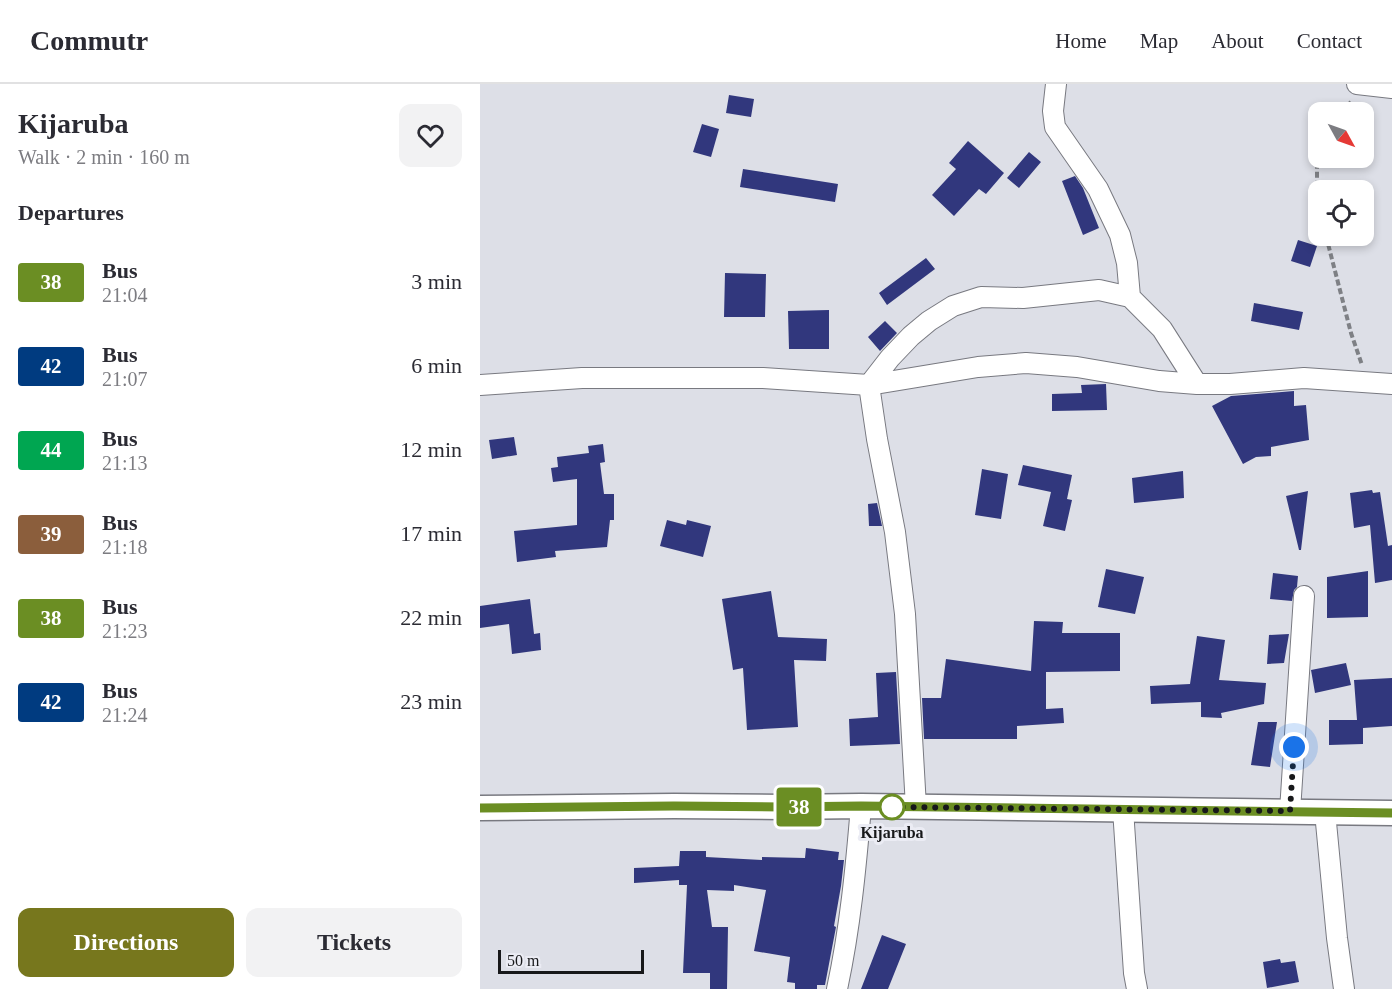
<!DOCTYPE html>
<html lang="en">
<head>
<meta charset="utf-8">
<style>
	:root { --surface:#fff; --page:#f2f2f3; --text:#2b2b33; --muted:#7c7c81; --line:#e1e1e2; --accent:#77771d }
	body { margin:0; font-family:"Times New Roman",serif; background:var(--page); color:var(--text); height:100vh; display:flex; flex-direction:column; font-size:22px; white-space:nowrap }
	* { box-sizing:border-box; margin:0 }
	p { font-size:20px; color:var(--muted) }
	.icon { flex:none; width:33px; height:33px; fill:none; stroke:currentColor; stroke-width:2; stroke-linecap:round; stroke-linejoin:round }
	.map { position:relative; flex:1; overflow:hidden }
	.panel { display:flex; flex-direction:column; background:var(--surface); width:480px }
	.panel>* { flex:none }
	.badge { padding:0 12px; border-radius:4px; font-size:21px; line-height:39px }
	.needle { width:39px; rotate:130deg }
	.controls { position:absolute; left:828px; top:18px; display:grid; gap:12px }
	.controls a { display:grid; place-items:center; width:66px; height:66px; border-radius:12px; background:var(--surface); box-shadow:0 3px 9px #0003; font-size:30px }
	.scale { position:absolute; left:18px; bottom:15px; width:146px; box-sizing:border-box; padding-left:6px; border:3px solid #17181a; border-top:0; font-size:16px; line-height:21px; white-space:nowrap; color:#17181a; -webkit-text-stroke:4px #ebecf4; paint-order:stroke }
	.you { position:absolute; width:30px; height:30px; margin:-15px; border:4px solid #fff; border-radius:50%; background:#1a73e8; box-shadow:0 0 0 9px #1a73e833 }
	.map>.badge { position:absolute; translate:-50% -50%; box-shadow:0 0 0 3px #fff }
	h2 { padding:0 18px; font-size:22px; line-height:54px }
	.round { display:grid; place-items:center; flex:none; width:63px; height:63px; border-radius:12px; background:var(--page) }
	.summary { display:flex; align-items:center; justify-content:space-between; height:102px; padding:0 18px }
	h1 { font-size:28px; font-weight:700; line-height:45px }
	.cta { display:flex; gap:12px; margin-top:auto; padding:12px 18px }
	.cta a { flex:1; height:69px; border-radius:12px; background:var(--accent); color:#fff; font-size:24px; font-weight:700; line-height:69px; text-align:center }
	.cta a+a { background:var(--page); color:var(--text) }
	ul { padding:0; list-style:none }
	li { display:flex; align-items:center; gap:18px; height:84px; padding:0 18px }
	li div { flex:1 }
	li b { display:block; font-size:22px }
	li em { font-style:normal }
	li .badge { min-width:66px; font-weight:700; text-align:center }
	header { display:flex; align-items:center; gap:36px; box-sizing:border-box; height:84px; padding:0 30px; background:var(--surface); border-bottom:2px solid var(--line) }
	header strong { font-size:28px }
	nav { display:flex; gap:33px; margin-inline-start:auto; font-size:21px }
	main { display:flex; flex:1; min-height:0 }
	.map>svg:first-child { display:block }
	.building { fill:#31377d }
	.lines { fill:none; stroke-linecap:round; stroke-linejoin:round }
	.minor-casing { stroke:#787980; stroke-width:22 }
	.major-casing { stroke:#787980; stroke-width:27 }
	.path { stroke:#7e8085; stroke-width:4; stroke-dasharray:6 3; stroke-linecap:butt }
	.minor { stroke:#fff; stroke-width:20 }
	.major { stroke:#fff; stroke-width:24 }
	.line-casing { stroke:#fff; stroke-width:14 }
	.line { stroke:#6b8e23; stroke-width:9 }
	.walk { stroke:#17181a; stroke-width:6; stroke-dasharray:0 10.8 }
	.stop-dot { fill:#fff; stroke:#6b8e23; stroke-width:3 }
	.labels { text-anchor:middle; stroke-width:6; stroke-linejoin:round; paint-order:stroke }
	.stop-label { font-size:16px; font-weight:bold; fill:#17181a; stroke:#ebecf4 }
</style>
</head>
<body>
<header>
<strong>Commutr</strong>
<nav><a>Home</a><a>Map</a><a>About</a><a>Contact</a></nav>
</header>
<main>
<section class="panel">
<div class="summary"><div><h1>Kijaruba</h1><p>Walk · 2 min · 160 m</p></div><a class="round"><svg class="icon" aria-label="heart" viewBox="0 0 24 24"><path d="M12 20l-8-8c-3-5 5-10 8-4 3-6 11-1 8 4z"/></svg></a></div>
<h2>Departures</h2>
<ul>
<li><span class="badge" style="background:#6b8e23;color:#fff">38</span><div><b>Bus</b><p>21:04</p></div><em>3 min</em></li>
<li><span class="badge" style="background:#003b80;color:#fff">42</span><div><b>Bus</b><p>21:07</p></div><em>6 min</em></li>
<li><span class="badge" style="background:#00a651;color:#fff">44</span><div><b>Bus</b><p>21:13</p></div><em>12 min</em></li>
<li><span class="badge" style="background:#8b5e3c;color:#fff">39</span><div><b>Bus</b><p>21:18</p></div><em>17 min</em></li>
<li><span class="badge" style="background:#6b8e23;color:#fff">38</span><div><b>Bus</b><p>21:23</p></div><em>22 min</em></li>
<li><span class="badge" style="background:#003b80;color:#fff">42</span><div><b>Bus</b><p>21:24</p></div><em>23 min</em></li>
</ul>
<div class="cta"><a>Directions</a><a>Tickets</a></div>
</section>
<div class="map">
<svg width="912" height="905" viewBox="0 0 912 905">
	<rect width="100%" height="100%" fill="#dddfe7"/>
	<path class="building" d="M249 11 274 15 271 33 246 29Z
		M222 40 239 45 231 73 213 68Z
		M488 57 524 89 506 110 499 105 474 132 452 111 476 85 469 79Z
		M549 68 561 78 539 104 527 94Z
		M263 85 358 100 355 118 260 103Z
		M595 92 603 104 619 144 603 151 582 97Z
		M818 156 837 162 830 183 811 177Z
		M446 174 455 185 407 221 399 209Z
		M245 189 286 190 285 233H244Z
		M774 219 823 228 819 246 771 237Z
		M349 226V265H309L308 227Z
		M405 237 417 249 400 267 388 253Z
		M626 300 627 326 572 327V310L602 309 601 301Z
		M814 307V322L826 321 829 356 791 363V372L776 373 763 380 732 322 751 312Z
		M34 353 37 371 12 375 9 356Z
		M123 360 125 378 120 379 124 410H134V436H130L127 463 75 467 76 473 37 478 34 447 97 441V395L73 398 71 384 78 383 77 373 109 369 108 362Z
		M543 381 592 391 587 415 592 416 585 447 563 442 571 408 538 401Z
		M502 385 528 390 521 435 495 431Z
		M703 387 704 414 654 419 652 394Z
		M892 406 893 409 900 408 908 462 912 461V496L895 499 890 441 874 444 870 409Z
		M828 407 821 466H819L806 412Z
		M397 419 402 442H389L388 420Z
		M187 436 206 441 207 436 231 442 223 473 180 462Z
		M626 485 664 493 655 530 618 523Z
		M888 487V533L847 534V493Z
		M793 489 818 492 817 503 814 506 812 517 790 515Z
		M291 507 298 553 347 555 346 577 314 576 318 643 267 646 263 584 253 586 242 515Z
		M50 515 54 550 60 549 61 566 32 570 29 540 0 544V522Z
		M554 537 583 538 582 549H640V587L566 588V625L583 624 584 639 537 642V655H444L442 614H461L466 575 551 587Z
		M809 550 804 579 787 580 789 551Z
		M717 552 745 556 739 596 786 599 784 620 741 629 742 634 721 633V618L671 620 670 602 710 600Z
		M866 579 871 601 835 609 831 586Z
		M416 588 420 660 370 662 369 635 398 633 396 589Z
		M912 594V642L883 644V660L849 661V636H877L874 596Z
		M778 638H797L790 683 771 681Z
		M326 764 359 768 358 776H364L361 802 354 842 356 843 345 901H337V905H315V899L307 898 310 873 274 867 286 806 254 801V807L227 806 232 843H248L247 905H230V889H203L207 801H199V796L154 799V784L199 782 200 767H226V773L282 776V773L325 774Z
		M402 851 426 860 408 905H381Z
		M800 875 801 879 815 877 819 898 787 904 783 878Z"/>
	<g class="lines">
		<defs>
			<path id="minor" d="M576 0 573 27 575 43 618 105 640 151 647 179 650 213
				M877 0 912 4
				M0 301 102 294H283L389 301 498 283 546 279 597 283 679 297 717 300H750L824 294 912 300
				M436 723 425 530 415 448 397 355 389 301 410 274 431 252 449 237 473 222 501 213 543 214 619 206 650 213 682 245 717 300
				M643 725 654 889 657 905
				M810 727 824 512
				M845 728 857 854 864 905
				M357 905C370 845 376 783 381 722"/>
			<path id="major" d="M0 724 194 722 303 723 381 722 912 729"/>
		</defs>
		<use href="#minor" class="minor-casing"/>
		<use href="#major" class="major-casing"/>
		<path class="path" d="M861 28 871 18
			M838 70 837 73V116L838 122
			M846 152 871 249 882 281"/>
		<use href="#minor" class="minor"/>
		<use href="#major" class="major"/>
	</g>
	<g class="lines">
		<defs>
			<path id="line" d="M0 724 194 722 303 723 381 722 912 729"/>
		</defs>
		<use href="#line" class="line-casing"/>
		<use href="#line" class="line"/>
		<path class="walk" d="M412 723 810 727 814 663"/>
	</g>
	<circle class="stop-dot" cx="412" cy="723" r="12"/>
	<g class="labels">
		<g class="stop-label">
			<text x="412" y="754">Kijaruba</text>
		</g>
	</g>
</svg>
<div class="controls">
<a><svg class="needle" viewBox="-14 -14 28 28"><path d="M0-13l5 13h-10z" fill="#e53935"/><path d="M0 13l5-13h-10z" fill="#7c7c81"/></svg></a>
<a><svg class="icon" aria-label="locate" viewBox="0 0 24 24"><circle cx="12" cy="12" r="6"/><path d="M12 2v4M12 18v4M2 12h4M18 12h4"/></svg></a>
</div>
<div class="scale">50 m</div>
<div class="you" style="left:814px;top:663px"></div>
<b class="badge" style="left:319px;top:723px;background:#6b8e23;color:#fff">38</b>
</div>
</main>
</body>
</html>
